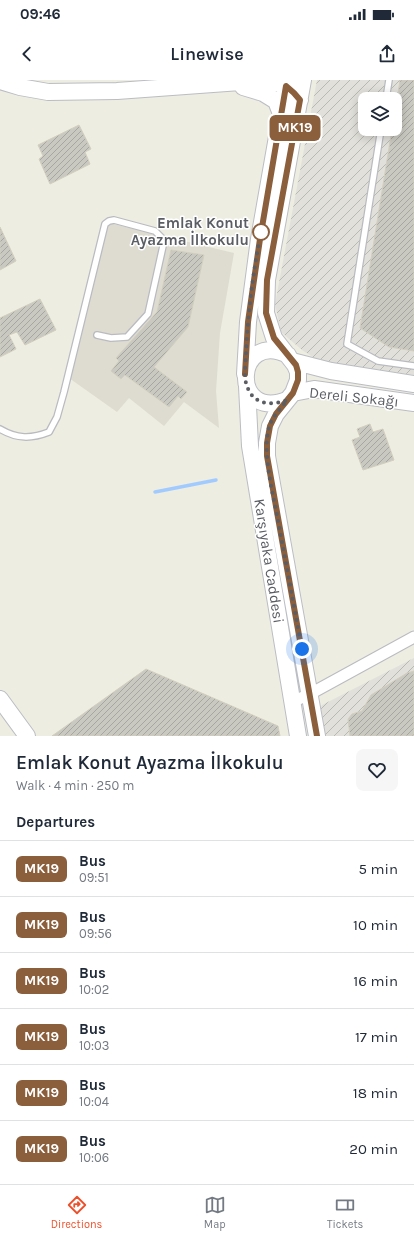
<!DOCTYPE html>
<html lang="en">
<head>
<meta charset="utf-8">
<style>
	:root { --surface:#fff; --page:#f6f6f7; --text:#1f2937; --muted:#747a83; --line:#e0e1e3; --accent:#ec502a }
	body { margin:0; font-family:Karla,sans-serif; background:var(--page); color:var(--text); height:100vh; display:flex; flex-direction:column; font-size:15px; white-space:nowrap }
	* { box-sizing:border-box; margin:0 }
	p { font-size:13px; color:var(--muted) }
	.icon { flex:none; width:22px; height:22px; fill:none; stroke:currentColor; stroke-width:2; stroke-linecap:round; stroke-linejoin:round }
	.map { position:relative; height:656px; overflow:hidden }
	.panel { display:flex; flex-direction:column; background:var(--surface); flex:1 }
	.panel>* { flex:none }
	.badge { padding:0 8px; border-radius:6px; font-size:14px; line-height:26px }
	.buttons { position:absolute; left:358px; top:12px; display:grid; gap:8px }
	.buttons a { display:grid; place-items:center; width:44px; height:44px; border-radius:8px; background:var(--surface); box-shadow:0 2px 10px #0003; font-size:20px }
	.you { position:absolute; width:20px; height:20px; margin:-10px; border:3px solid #fff; border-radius:50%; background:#1a73e8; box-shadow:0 0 0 6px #1a73e833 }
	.map>.badge { position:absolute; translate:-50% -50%; box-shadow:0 0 0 2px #fff }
	h2 { padding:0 16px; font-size:15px; line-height:36px }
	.round { display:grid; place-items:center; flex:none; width:42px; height:42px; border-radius:8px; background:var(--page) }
	.head { display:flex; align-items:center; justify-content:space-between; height:68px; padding:0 16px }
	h1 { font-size:19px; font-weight:600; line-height:30px }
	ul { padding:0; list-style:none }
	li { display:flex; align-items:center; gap:12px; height:56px; padding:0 16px; border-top:1px solid var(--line) }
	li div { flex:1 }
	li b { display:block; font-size:15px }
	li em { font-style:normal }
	li .badge { min-width:44px; font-weight:700; text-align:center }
	.status { display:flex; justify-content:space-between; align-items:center; height:28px; padding:0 20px; background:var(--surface); direction:ltr }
	.status svg { height:11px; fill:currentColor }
	header { display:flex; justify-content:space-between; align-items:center; height:52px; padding:0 16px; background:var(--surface); font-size:18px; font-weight:600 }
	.tabs { display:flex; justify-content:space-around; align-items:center; height:56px; border-top:1px solid var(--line); background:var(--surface); font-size:11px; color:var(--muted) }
	.tabs a { display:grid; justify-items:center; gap:2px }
	.tabs .on { color:var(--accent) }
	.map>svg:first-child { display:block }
	.industrial { fill:url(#industrial-furrows); fill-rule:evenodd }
	.education { fill:#dedcd0 }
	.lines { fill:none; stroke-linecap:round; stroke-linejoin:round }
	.stream { stroke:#a1cbff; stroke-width:3.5 }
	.building { fill:url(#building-hatch); stroke:#d2cfc0 }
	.lane-casing { stroke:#babbc1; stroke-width:8 }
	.street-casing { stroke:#babbc1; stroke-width:13 }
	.secondary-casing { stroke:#bbbdc4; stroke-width:18 }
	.lane { stroke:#fff; stroke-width:5.5 }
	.street { stroke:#fff; stroke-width:11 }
	.secondary { stroke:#fff; stroke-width:16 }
	.line-casing { stroke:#fff; stroke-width:9 }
	.line { stroke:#8b5e3c; stroke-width:6 }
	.walk { stroke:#5a5d63; stroke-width:4; stroke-dasharray:0 7.2 }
	.stop-dot { fill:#fff; stroke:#8b5e3c; stroke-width:2 }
	.labels { text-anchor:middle; stroke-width:3; stroke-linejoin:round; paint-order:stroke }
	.stop-label { font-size:15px; font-weight:bold; fill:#5a5d63; stroke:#fff; text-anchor:end }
	.street-label { font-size:15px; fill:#5a5d63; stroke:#fff }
</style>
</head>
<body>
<div class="status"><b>09:46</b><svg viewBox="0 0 49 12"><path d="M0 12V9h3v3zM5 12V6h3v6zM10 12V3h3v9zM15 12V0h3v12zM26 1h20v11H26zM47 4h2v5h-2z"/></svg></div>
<header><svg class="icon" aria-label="back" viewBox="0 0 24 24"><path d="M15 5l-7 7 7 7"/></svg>Linewise<svg class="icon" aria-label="share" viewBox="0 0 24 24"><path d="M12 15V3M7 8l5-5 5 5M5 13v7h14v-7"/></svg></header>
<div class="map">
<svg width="414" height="656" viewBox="0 0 414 656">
	<defs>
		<pattern id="industrial-furrows" width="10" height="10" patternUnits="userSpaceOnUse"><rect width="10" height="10" fill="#e1e0da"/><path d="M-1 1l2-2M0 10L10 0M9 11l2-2" fill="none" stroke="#b9b9b4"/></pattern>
		<pattern id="building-hatch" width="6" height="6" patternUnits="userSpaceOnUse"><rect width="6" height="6" fill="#cac9c1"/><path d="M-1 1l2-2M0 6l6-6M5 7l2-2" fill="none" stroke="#a7a6a0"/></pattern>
	</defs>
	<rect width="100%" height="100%" fill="#eeede2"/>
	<path class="industrial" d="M317 0H414V295L319 281 302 270 281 252 275 224ZM365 19H395V49H365Z
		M414 578V656H324L319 631 322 625Z"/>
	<path class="education" d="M109 143 234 173 220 253 216 311 219 348 184 322 164 346 129 318 117 332 69 298Z"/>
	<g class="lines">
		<path class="stream" d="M155 412 216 400"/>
	</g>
	<path class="building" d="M400 0H414V271L389 267 360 248 392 49H395V33Z
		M79 45 91 69 85 72 90 84 50 104 39 79 43 76 38 65Z
		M0 147 16 181 0 190Z
		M171 170 204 175 188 247 154 287 187 312 181 319 178 316 169 327 125 295 121 299 111 291 119 281 116 278 157 232Z
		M40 219 56 250 25 265 17 252 9 255 16 269 0 277V238Z
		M370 344 373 352 383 349 394 380 363 390 352 360 360 357 357 349Z
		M146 589 278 646 280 656H52Z
		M414 591V656H350L348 639 352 634 362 631 371 615 407 593Z"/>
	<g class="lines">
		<defs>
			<path id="lane" d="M386 19 389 0
				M381 49 347 264 378 281 414 286
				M0 349C17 359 31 359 49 352L57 337 64 312 105 144 109 141 114 140 155 151 162 158 163 166 148 234 127 257 111 258 97 255"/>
			<path id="street" d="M292 622 310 614 414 557"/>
			<path id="secondary" d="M303 0 267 200 266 233 274 258 295 285 298 292V300L293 313 276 334 270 346 267 363V376L317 656
				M0 1 20 7 48 12 117 11 254 1C276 3 286 1 300 20
				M243 7 263 13 276 21 281 34
				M292 281 331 291 414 304
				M245 294 248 242 259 159 287 0
				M247 306 250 366 298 656
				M293 313 314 309 414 323
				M287 320C230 342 234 249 288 275
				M0 619 27 656"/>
		</defs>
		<use href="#lane" class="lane-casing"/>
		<use href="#street" class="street-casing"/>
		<use href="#secondary" class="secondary-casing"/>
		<use href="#lane" class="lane"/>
		<use href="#street" class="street"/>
		<use href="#secondary" class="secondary"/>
	</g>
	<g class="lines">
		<defs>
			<path id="line" d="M245 294 248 242 252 214 260 159 286 6 294 13 300 20 267 200 266 233 274 258 296 285 298 292V300L293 313 276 334 270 346 267 363V376L317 656"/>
		</defs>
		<use href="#line" class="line-casing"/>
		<use href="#line" class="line"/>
		<path class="walk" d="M261 152C253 192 248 233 246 273 246 283 243 296 247 306 253 325 272 326 287 320 281 328 272 337 269 347 262 374 273 413 278 441 286 483 294 526 302 569"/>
	</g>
	<circle class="stop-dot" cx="261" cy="152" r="8"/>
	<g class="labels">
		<g class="stop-label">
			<text x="249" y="148">Emlak Konut<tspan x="249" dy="17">Ayazma İlkokulu</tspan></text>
		</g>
		<g class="street-label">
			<text transform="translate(354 317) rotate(6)" y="5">Dereli Sokağı</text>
			<text transform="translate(269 481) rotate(81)" y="5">Karşıyaka Caddesi</text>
		</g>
	</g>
</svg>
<div class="buttons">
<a><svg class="icon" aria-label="layers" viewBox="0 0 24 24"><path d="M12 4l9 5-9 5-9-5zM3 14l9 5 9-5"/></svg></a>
</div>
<div class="you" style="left:302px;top:569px"></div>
<b class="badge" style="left:295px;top:48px;background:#8b5e3c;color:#fff">MK19</b>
</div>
<section class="panel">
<div class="head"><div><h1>Emlak Konut Ayazma İlkokulu</h1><p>Walk · 4 min · 250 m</p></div><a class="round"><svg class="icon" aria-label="heart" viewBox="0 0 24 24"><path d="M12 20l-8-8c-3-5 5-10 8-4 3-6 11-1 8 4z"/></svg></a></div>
<h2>Departures</h2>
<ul>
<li><span class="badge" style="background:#8b5e3c;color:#fff">MK19</span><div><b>Bus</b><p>09:51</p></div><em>5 min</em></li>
<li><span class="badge" style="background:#8b5e3c;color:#fff">MK19</span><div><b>Bus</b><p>09:56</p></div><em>10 min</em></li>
<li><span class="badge" style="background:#8b5e3c;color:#fff">MK19</span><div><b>Bus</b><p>10:02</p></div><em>16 min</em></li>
<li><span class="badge" style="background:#8b5e3c;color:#fff">MK19</span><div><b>Bus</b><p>10:03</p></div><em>17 min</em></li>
<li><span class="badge" style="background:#8b5e3c;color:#fff">MK19</span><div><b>Bus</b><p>10:04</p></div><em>18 min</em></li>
<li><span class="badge" style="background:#8b5e3c;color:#fff">MK19</span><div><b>Bus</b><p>10:06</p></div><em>20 min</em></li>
</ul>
</section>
<nav class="tabs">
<a class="on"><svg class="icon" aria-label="directions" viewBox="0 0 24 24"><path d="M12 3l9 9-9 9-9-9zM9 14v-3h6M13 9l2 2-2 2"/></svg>Directions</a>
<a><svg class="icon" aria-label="map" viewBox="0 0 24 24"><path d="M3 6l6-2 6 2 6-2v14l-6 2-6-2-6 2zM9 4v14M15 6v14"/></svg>Map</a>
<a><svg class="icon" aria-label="tickets" viewBox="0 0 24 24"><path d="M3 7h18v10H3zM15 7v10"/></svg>Tickets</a>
</nav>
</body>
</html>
